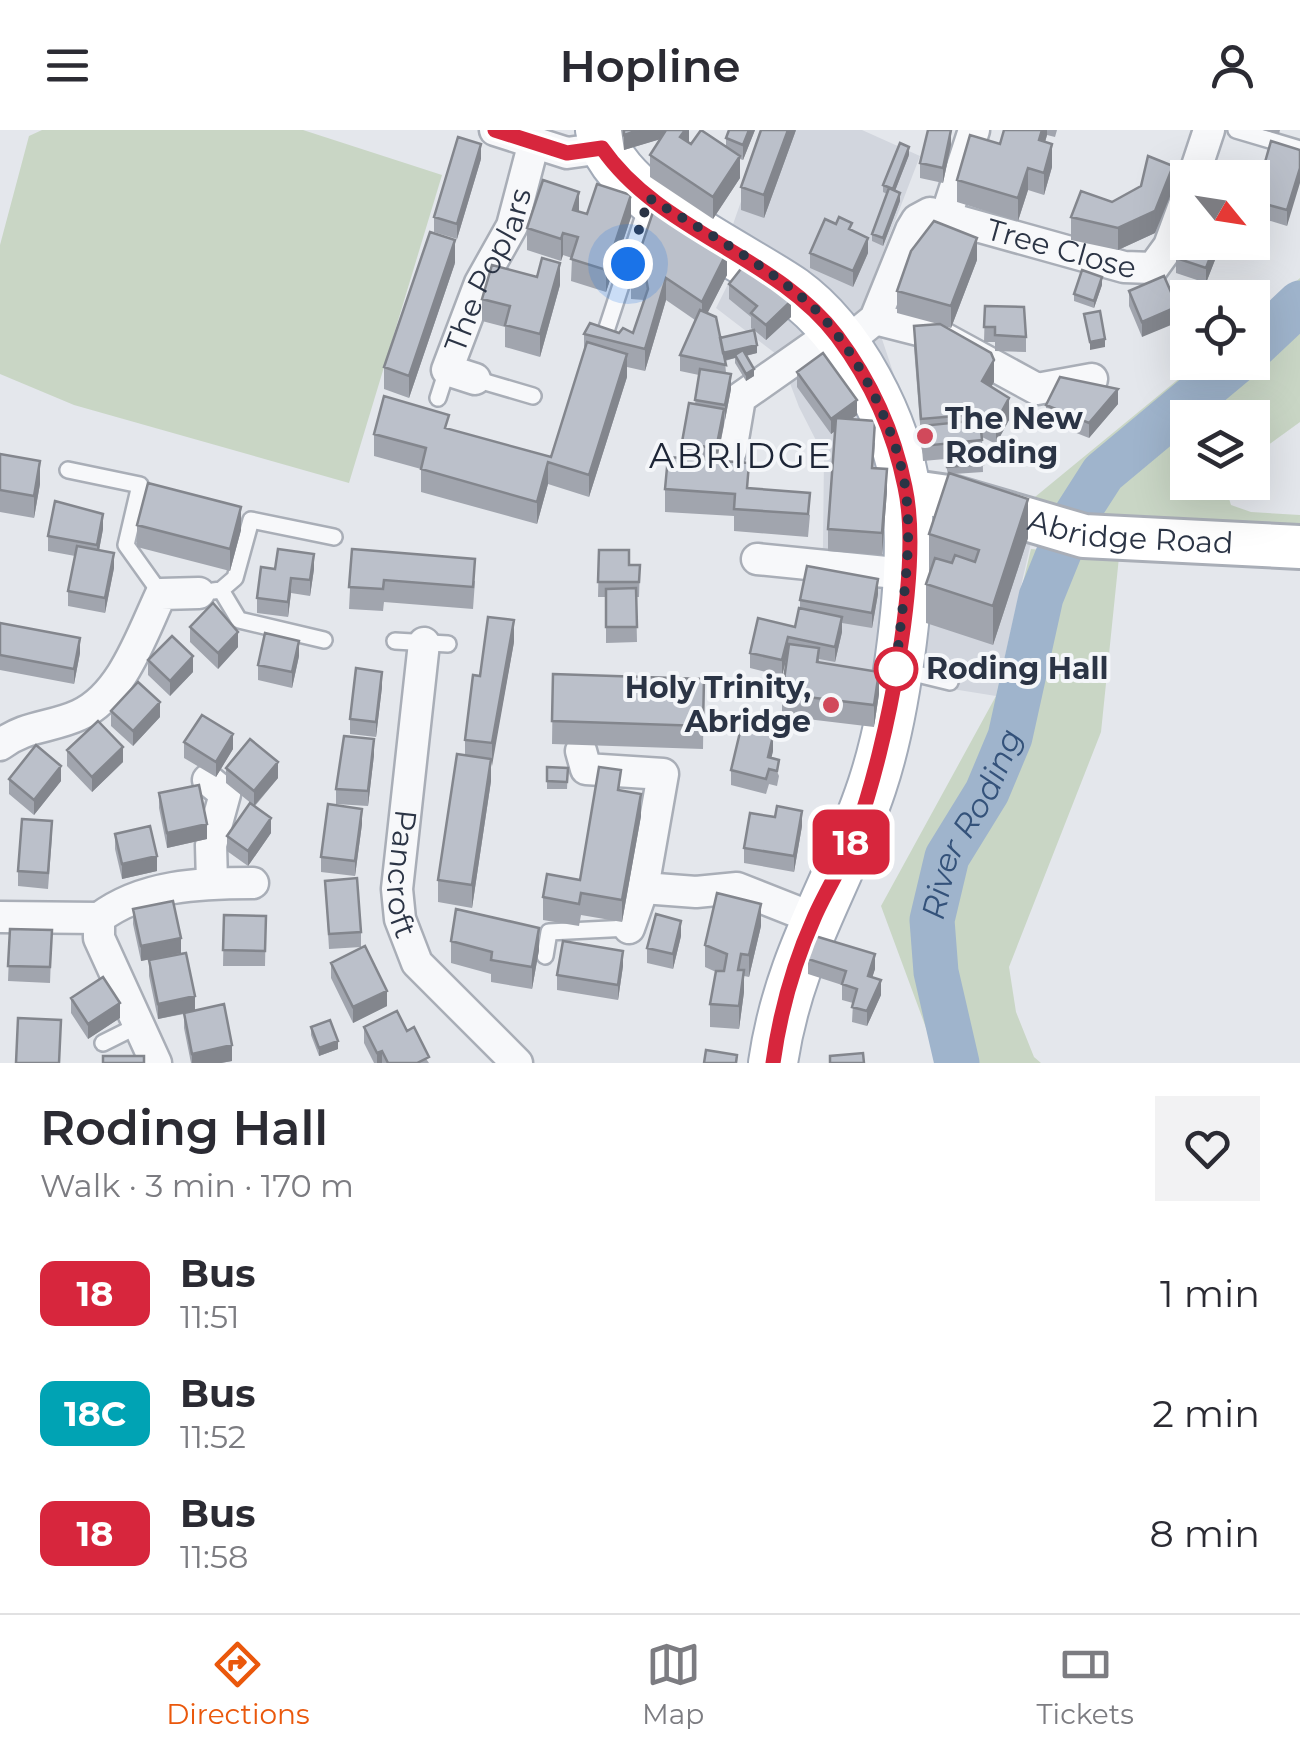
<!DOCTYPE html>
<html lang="en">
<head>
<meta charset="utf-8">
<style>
	:root { --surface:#fff; --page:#f2f2f3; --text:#2b2b33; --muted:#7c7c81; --line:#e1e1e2; --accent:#ea580c }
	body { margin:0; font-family:Montserrat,sans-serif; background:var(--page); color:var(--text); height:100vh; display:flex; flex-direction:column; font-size:38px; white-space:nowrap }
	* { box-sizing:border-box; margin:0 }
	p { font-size:32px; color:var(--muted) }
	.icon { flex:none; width:55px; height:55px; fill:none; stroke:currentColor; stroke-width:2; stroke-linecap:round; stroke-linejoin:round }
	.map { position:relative; height:933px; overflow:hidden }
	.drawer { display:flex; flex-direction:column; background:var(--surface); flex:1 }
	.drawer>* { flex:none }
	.badge { padding:0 20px; border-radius:15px; font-size:35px; line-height:65px }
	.needle { width:65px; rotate:120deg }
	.tools { position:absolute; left:1170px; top:30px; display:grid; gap:20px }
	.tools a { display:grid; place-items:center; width:100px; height:100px; border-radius:0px; background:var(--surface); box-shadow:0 10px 40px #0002; font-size:50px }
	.you { position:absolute; width:50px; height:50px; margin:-25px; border:8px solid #fff; border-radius:50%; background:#1a73e8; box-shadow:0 0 0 15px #1a73e833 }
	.map>.badge { position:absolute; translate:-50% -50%; box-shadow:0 0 0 5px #fff }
	.round { display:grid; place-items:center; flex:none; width:105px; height:105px; border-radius:0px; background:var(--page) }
	.head { display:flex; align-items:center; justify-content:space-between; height:170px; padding:0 40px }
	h1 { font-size:48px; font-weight:600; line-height:75px }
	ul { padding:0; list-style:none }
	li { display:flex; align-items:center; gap:30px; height:120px; padding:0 40px }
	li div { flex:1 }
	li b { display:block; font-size:38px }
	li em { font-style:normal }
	li .badge { min-width:110px; font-weight:700; text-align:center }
	header { display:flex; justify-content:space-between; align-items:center; height:130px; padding:0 40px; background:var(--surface); font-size:45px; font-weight:600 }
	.dock { display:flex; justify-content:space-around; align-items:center; height:140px; border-top:2px solid var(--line); background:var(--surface); font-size:28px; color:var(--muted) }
	.dock a { display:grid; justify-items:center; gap:5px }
	.dock .current { color:var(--accent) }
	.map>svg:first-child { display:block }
	.built { fill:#d2d6de }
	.green { fill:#c9d6c5 }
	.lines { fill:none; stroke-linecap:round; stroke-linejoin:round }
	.river { stroke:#9fb4cc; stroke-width:45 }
	.service-casing { stroke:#a9aeb7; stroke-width:20 }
	.minor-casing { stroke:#a9aeb7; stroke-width:35 }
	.secondary-casing { stroke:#a9aeb7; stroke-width:48 }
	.primary-casing { stroke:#a3abb8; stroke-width:52 }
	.service { stroke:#f7f8fa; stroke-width:15 }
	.minor { stroke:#f7f8fa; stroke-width:30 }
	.secondary { stroke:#fff; stroke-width:42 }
	.primary { stroke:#fff; stroke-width:48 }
	.wall { fill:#a1a5ae }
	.shaded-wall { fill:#83868d }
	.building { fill:#bbc0ca; stroke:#83868d; stroke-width:2.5 }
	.line-casing { stroke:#fff; stroke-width:22 }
	.line { stroke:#d7263d; stroke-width:15 }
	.walk { stroke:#2b3445; stroke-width:10; stroke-dasharray:0 18 }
	.poi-dot { fill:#d1495b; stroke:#f4f6f9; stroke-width:4 }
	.stop-dot { fill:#fff; stroke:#d7263d; stroke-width:5 }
	.labels { text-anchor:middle; stroke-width:8; stroke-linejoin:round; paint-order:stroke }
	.street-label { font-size:30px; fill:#2b3445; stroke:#f4f6f9 }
	.poi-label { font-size:30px; font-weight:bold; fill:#2b3445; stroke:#f4f6f9; text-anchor:start }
	.stop-label { font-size:30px; font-weight:bold; fill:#2b3445; stroke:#f4f6f9; text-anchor:start }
	.water-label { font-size:32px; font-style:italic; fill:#34527a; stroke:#f4f6f9 }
	.quarter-label { font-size:35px; letter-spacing:2.5px; fill:#1d2536; stroke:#f4f6f9 }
</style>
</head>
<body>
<header><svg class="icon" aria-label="menu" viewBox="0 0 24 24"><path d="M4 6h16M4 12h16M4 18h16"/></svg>Hopline<svg class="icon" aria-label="person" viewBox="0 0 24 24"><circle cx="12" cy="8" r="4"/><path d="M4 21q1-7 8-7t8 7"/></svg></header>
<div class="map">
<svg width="1300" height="933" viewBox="0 0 1300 933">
	<rect width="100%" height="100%" fill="#e4e7ec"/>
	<path class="built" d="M766 0H862L920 26 867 164 929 350 1032 408 996 566 802 535 823 416 824 326 799 277 780 227 716 178 737 136 731 100Z"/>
	<path class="green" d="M42 0H303L442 45 349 353 74 275 0 244V115L29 6Z
		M1300 148V292L1253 326 1252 288H1188V352L1224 353 1231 375 1251 382 1300 385V404L1145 393 1024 376 1198 233 1252 232 1253 187Z
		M1031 419 1119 427 1101 602 1009 837 1016 882 1034 927 1041 933H939L881 776 996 566Z"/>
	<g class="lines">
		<g class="river">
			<path d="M1252 218 1300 173"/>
			<path id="s1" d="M957 933 936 842 932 790 947 727 987 662 1010 607 1041 467 1071 393 1103 343 1236 232"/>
		</g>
		<defs>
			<path id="service" d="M1236 0 1300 19
				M606 201 647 76
				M475 249 533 266
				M438 268 447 240
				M68 340 140 355 126 415 161 464
				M221 460 235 448 251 390 334 407
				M213 461 221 460 239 490 324 510
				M395 511 448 514
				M905 541 950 552
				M545 826 549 802 629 798
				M103 913 139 895"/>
			<g id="minor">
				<path d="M495 0 567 23 603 18"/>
				<path d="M1193 48 1209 0"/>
				<path d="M946 86 974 0"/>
				<path d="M875 189 938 205 1037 259 1092 249"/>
				<path id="s2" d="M843 215 875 189 911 100 917 90 930 83 1124 137 1153 138 1169 116 1188 64"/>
				<path id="s3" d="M475 249 447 240 480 153 512 96 534 12"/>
				<path d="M731 321 740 268 834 202"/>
				<path d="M757 429 906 444"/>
				<path id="s4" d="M424 513 397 759 400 789 417 833 517 933"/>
				<path d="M0 615C26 595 51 598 79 585 122 566 142 504 161 464L199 463"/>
				<path d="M581 621 586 639 663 644 643 758 629 798"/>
				<path d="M208 650 225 664 211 715 212 753"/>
				<path d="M643 758 696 762 737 758 813 788"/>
				<path d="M0 787 99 788"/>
				<path d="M156 933 99 808V788C143 755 200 753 253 753"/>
			</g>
			<g id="secondary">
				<path id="s5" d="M906 361 955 368 1084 406 1300 417"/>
			</g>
			<path id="primary" d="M600 0C610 66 740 124 793 161 851 203 897 292 906 362 916 440 897 581 872 656 839 756 789 823 773 933"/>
		</defs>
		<use href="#service" class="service-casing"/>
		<use href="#minor" class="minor-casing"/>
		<use href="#secondary" class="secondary-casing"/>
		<use href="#primary" class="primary-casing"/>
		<use href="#service" class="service"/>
		<use href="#minor" class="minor"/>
		<use href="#secondary" class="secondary"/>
		<use href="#primary" class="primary"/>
	</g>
	<path class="wall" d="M621 0H689V12L691 14 726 17V8L729 0H755L743 30 740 29V48L713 89 650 47V25L660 9 624 20Z
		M796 0 764 88 741 80V57Z
		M1004 0H1057L1055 7 1047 5 1045 12 1052 37 1044 65 1028 60 1018 91 957 72V50L1000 14Z
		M1263 0H1280L1279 4Z
		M951 15 943 53 920 48V33Z
		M1300 20 1287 96 1254 86V71Z
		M909 25 895 61 900 71 883 116 872 111V104L887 64 883 62V55Z
		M481 29 457 109 434 102V87Z
		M1173 59 1155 103 1118 120 1071 110V87L1112 72Z
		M579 82 587 84 631 87 606 162 571 151 572 128 563 125 561 131 527 120V98Z
		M852 100 868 123 853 157 810 138V123Z
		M1222 112 1206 153 1176 143V128Z
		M977 130 951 198 943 196 994 252 991 257 1009 290 996 314 982 307 983 342 954 344 1028 408 993 515 926 493V454L930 443H929V404L948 345 945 329 923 331 914 218V196L938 194 897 183V161Z
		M455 133 409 268 384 259V237Z
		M727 145 707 183 720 208 753 200 751 198V187L729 169V154L791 187 766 210 754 200 757 223 746 226 754 246 746 251 735 233V228L725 231 726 243 731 259 717 331 749 358 810 385 808 407 734 401V386L665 382V359L682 328V312L695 274 699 245 680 241V225L695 190 666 170 645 241 627 237V247L589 367 548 354 537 394 421 362V339L374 326V304L449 299 551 327 584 222V204L633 203 644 170 631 169V147Z
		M560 155 540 227 505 217V197L482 191V169Z
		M1102 155 1094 178 1074 171V164Z
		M1129 161 1171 162 1142 207 1129 176Z
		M985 176 1026 207V222L995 221V212H984Z
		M797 242 857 285 851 289 875 313 873 338 887 361 882 425 828 421V399L835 301 831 304 797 257Z
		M1118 274 1089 308 1046 291V275Z
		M0 324 40 354 34 388 0 382Z
		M137 395 241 400 230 441 137 417Z
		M103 399 99 420 114 438 105 483 68 476V461L75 426 48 421V406Z
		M352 419 475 451 473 479 384 472 383 481 349 479Z
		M599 420 629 435H640L639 467H636L637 512 606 513V467H598Z
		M275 439H314L310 466 291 463 288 487 257 483V468Z
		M878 464 872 498 842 493V502L835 532 819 529V532L879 564 874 597 782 586V564L788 522 782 546 750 538V523L795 497 800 478V470Z
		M0 493 80 523 74 554 0 540Z
		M190 497 238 517 218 539 190 512Z
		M514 512 491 636V651L472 778 438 772V750L465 625V610L480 546Z
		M299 526 292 558 258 550V535Z
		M148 530 193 542 170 566 148 545Z
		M553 544 704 549 703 619 552 614Z
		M382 557 376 607 350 604V589Z
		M111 581 160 587 133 616 111 596Z
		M184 612 233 619 216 647 184 628Z
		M67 620 123 632 92 662 67 636Z
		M773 621 771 628 779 646 777 656 769 654 766 664 731 655V640Z
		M374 625 368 676 336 674V659Z
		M547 637 568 638 567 659H547Z
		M226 638 278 648 255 676 271 703 248 736 227 721V706L252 674 226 653Z
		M9 649 61 651 34 685 9 664Z
		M621 661 641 686 622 792 581 785 579 796 543 790V767L580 750Z
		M159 663 207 709 167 718 159 678Z
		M362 694 355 746 321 742V727Z
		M802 696 794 742 744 733V718Z
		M115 704 157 741 122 749 115 719Z
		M52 706 48 759 18 756V741Z
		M325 751 361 802V817L329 819Z
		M133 779 181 823 141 831 133 794Z
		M224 785 266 786 265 836H223Z
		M761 796 749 847 744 846V862L739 899 710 897V874L716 842 705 837V815Z
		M10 799 52 800 50 853 8 851Z
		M681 806 673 839 647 833V818Z
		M451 811 539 820 532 859 491 852V844L451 833Z
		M808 829 875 839 872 847 881 865 867 896 852 892 853 873 842 870V855L808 844Z
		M149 830 195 881 232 931 221 933H191L184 898V884L158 889 149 846Z
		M331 833 387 876 353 893 331 848Z
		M623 836 618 870 557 860V845Z
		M71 868 120 888 88 909 71 883Z
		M311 897 338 919 319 926 311 905Z
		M364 897 407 901 429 933H374L364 913Z"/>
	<path class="shaded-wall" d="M639 0H674L671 6 624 20V5Z
		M685 0H689V17L680 7Z
		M749 0H755L743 30V15Z
		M788 0H796L764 88V65Z
		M951 0V15L943 53V38Z
		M1042 0H1047V5L1039 33V10Z
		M481 14V29L457 109V94Z
		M1052 14V37L1044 65V43Z
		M909 17V25L893 66V59Z
		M740 26V48L713 89V67Z
		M1173 36V59L1155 103 1118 120V98Z
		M1028 38V60L1018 91V68Z
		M1300 38V53L1287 96V80Z
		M579 62V84L573 80Z
		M900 63V71L883 116V108Z
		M631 65V87L606 162V140Z
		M563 103V125L561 131V109Z
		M868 108V123L853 157V141Z
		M977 108V130L951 198V176Z
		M455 110V133L409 268V246Z
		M1216 112H1222L1206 153V138Z
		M727 122V145L702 194V172Z
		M560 133V155L540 227V204Z
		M1102 147V155L1094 178V171Z
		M666 148V170L645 241V219Z
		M791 171V187L766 210V195Z
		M1188 172V188L1142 207V192Z
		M1105 209V217L1090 220V212Z
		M757 215V223L736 228 735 225V228L722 231V224Z
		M627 224V247L589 367V345Z
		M994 230V252L982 274V251Z
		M754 239V246L746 251V244Z
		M731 244V259L725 290V275Z
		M1118 259V274L1089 308V293Z
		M1009 268V290L996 314V292Z
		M857 270V285L831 304V289Z
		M724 279V294L716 334V319Z
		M40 331V354L34 388V366Z
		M548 332V354L537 394V372Z
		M887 339V361L882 425V403Z
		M1028 369V408L993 515V476Z
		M241 377V400L230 441V419Z
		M103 384V399L97 431V415Z
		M114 423V438L105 483V468Z
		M314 424V439L310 466V450Z
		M291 448V463L288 487V472Z
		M878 449V464L872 498V483Z
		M842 487V502L835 532V517Z
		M514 490V512L492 636V613Z
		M238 502V517L218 539V523Z
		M788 507V522L782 546V530Z
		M80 508V523L74 554V539Z
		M299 511V526L292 558V542Z
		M193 526V542L170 566V551Z
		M382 542V557L376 607V592Z
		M879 542V564L874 597V575Z
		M160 572V587L133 616V601Z
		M233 604V619L216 647V632Z
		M773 606V621L768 643V627Z
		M374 609V625L368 676V661Z
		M123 617V632L92 662V647Z
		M491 629V651L472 778V755Z
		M278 632V648L254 676V661Z
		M61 636V651L34 685V670Z
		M641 664V686L622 792V770Z
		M362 679V694L355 746V731Z
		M802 681V696L794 742V726Z
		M271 688V703L248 736V721Z
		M207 694V709L167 718V703Z
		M157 726V741L122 749V734Z
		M761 774V796L749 847V825Z
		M681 791V806L673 839V824Z
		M539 798V820L532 859V837Z
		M181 808V823L141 831V816Z
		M623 821V836L618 870V855Z
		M875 824V839L868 861V846Z
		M744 840V862L739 899V876Z
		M881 850V865L867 896V881Z
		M387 861V876L353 893V877Z
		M195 866V881L158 889V874Z
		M120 873V888L88 909V894Z
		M338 911V919L319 926V918Z
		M232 915V931L221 933H192V924Z
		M382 921V933H377V923Z"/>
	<path class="building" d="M624 0H639L624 5Z
		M666 0H685L680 7 691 14 701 0 740 26 713 67 650 25Z
		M729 0H749L743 15 726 8Z
		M761 0H788L764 65 741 57Z
		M928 0H951L943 38 920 33Z
		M1004 0H1042L1039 10 1052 14 1044 43 1028 38 1018 68 957 50 970 5 1000 14Z
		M458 7 481 14 457 94 434 87Z
		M1271 11 1300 20V38L1287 80 1254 71Z
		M900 13 909 17 893 59 883 55Z
		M1148 26 1173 36 1155 81 1118 98 1071 87 1081 61 1112 72 1141 56Z
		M543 50 579 62 573 80 587 84 597 54 631 65 606 140 571 129 578 107 563 103 561 109 527 98Z
		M889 58 900 63 883 108 872 104Z
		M654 79 727 122 702 172 666 148 645 219 584 204 590 193 619 203 623 198 633 203 648 159 646 148 631 147Z
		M839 87 852 93 849 99 868 108 853 141 810 123 825 89 836 94Z
		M934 91 977 108 951 176 897 161 911 121Z
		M1188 91V112H1216L1206 138 1176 128Z
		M430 102 455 110 409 246 384 237Z
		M542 128 560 133 540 204 505 195 510 176 482 169 492 135 537 147Z
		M744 135 791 171 766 195 751 183 757 176 729 154Z
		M1082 140 1102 147 1094 171 1074 164Z
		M1164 146 1171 162 1189 154 1194 168H1188V172L1142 192 1129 161Z
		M985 176 1024 177 1026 207 995 205V197H984Z
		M700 180 716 187 726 235 680 225Z
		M1100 181 1105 209 1090 212 1084 184Z
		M940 194 991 223 994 230 982 251 1009 268 996 292 980 284 921 289 914 196Z
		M754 200 757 215 723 223 720 208Z
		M587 212 627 224 589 345 548 332 537 372 421 339 426 318 374 304 384 266 449 285 445 298 551 327Z
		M743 220 754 239 746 244 735 225Z
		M823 223 857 270 831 289 797 242Z
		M700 239 731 244 725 275 695 270Z
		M1060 247 1118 259 1089 293 1046 275Z
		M689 273 724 279 716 319 682 312Z
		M836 288 875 291 872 338 887 339 882 403 828 399Z
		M980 290 982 310 923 316 921 296Z
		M982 318 983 334 947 337 945 321Z
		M0 324 40 331 34 366 0 360Z
		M668 327 749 333 747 358 810 363 808 384 734 379 735 364 665 359Z
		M949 343 1028 369 993 476 926 454 935 428 952 433 955 425 975 432 979 420 929 404Z
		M148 353 241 377 230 419 137 395Z
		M55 371 103 384 97 415 48 406Z
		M77 416 114 423 105 468 68 461Z
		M278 419 314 424 310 450 291 448 288 472 257 468 261 437 275 439Z
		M352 419 475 429 473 457 384 450 383 459 349 457Z
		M599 420H629V435H640L639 452H598Z
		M807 436 878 449 872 483 800 470Z
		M636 458 637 497H606V459Z
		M213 473 238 502 218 523 190 497Z
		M799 478 842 487 835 517 788 507 782 530 750 523 758 488 795 497Z
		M488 487 514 490 492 613 465 610 473 545 480 546Z
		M0 493 80 508 74 539 0 525Z
		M265 503 299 511 292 542 258 535Z
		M172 506 193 526 170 551 148 530Z
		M789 514 819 518 817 532 879 542 874 575 782 564Z
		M356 538 382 542 376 592 350 589Z
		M553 544 704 549 703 596 552 591Z
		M138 552 160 572 133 601 111 581Z
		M202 585 233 604 216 632 184 612Z
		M98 591 123 617 92 647 67 620Z
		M741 598 773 606 768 627 779 630 777 641 769 639 766 649 731 640Z
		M344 606 374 609 368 661 336 659Z
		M250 609 278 632 254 661 226 638Z
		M36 615 61 636 34 670 9 649Z
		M457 624 491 629 472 755 438 750Z
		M547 637 568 638 567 652 547 651Z
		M599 637 621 640 618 660 641 664 622 770 581 763 579 774 543 767 547 744 580 750Z
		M199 655 207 694 167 703 159 663Z
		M250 673 271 688 248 721 227 706Z
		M328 674 362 679 355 731 321 727Z
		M777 676 802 681 794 726 744 718 750 683 775 687Z
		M22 689 52 691 48 743 18 741Z
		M150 696 157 726 122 734 115 704Z
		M357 748 361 802 329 804 325 751Z
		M717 763 761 774 749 825 741 824 738 840H744L739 876 710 874 716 841H724L727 824 705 815Z
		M173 771 181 808 141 816 133 779Z
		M456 779 539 798 532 837 491 830 492 822 451 811Z
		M656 784 681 791 673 824 647 818Z
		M224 785 266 786 265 821 223 820Z
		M10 799 52 800 50 837 8 836Z
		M815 806 875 824 868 846 881 850 867 881 852 877 857 859 842 854 846 841 808 829Z
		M563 811 623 821 618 855 557 845Z
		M365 816 387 861 353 877 331 833Z
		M186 823 195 866 158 874 149 830Z
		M103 847 120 873 88 894 71 868Z
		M224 874 232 915 192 924 184 883Z
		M397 881 407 901 414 897 429 927 417 933H388L382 921 377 923 364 897Z
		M18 888 61 890 59 933H16Z
		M330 890 338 911 319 918 311 897Z
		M706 920 737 925 736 933H704Z
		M863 923 864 933H830V926Z
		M103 926H144V933H103Z"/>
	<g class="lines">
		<defs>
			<path id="line" d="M495 0 567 23 602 18C660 102 775 125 837 206 870 250 894 302 905 357 923 440 886 619 857 699 846 730 827 758 814 788 793 835 780 882 773 933"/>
		</defs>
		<use href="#line" class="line-casing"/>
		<use href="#line" class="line"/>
		<path class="walk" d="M628 134 649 68C701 99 757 130 804 169 852 209 899 301 906 363 913 422 901 481 896 539"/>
	</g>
	<g class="poi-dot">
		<circle cx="925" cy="306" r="10"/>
		<circle cx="831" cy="575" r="10"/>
	</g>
	<circle class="stop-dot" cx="896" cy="539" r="20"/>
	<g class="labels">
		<g class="street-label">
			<text dy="10" stroke="none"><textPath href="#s2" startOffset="300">Tree Close</textPath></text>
			<text dy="10" stroke="none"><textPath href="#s3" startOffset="138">The Poplars</textPath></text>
			<text dy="10" stroke="none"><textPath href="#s5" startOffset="230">Abridge Road</textPath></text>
			<text dy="10" stroke="none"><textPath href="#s4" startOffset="232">Pancroft</textPath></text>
		</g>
		<g class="poi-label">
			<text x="945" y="299">The New<tspan x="945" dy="34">Roding</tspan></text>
			<text x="811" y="568" text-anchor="end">Holy Trinity,<tspan x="811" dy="34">Abridge</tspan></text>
		</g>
		<g class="stop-label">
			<text x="926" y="549">Roding Hall</text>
		</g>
		<g class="water-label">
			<text dy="11" stroke="none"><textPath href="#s1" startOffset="250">River Roding</textPath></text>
		</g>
		<g class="quarter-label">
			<text x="741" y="338">ABRIDGE</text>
		</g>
	</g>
</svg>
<div class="tools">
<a><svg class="needle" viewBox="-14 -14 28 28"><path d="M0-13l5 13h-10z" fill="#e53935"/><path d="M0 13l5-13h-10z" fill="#7c7c81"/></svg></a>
<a><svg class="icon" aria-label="locate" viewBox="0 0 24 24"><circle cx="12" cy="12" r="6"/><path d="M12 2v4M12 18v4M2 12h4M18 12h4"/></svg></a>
<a><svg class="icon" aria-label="layers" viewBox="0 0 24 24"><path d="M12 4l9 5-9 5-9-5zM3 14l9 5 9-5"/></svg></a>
</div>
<div class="you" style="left:628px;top:134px"></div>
<b class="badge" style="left:851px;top:712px;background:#d7263d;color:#fff">18</b>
</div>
<section class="drawer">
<div class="head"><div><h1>Roding Hall</h1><p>Walk · 3 min · 170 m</p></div><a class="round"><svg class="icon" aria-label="heart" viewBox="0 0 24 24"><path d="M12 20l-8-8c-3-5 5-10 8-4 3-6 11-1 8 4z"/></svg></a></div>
<ul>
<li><span class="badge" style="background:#d7263d;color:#fff">18</span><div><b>Bus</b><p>11:51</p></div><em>1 min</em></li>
<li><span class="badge" style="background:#00a3b4;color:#fff">18C</span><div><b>Bus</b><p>11:52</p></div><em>2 min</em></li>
<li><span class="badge" style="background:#d7263d;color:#fff">18</span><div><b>Bus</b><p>11:58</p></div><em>8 min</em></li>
</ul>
</section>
<nav class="dock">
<a class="current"><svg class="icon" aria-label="directions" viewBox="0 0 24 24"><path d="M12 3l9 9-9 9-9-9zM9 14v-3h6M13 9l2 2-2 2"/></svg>Directions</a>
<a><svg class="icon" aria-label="map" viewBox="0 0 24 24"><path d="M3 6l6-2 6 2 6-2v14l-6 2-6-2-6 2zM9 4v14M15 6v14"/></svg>Map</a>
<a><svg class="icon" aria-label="tickets" viewBox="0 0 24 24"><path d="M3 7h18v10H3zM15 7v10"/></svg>Tickets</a>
</nav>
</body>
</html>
